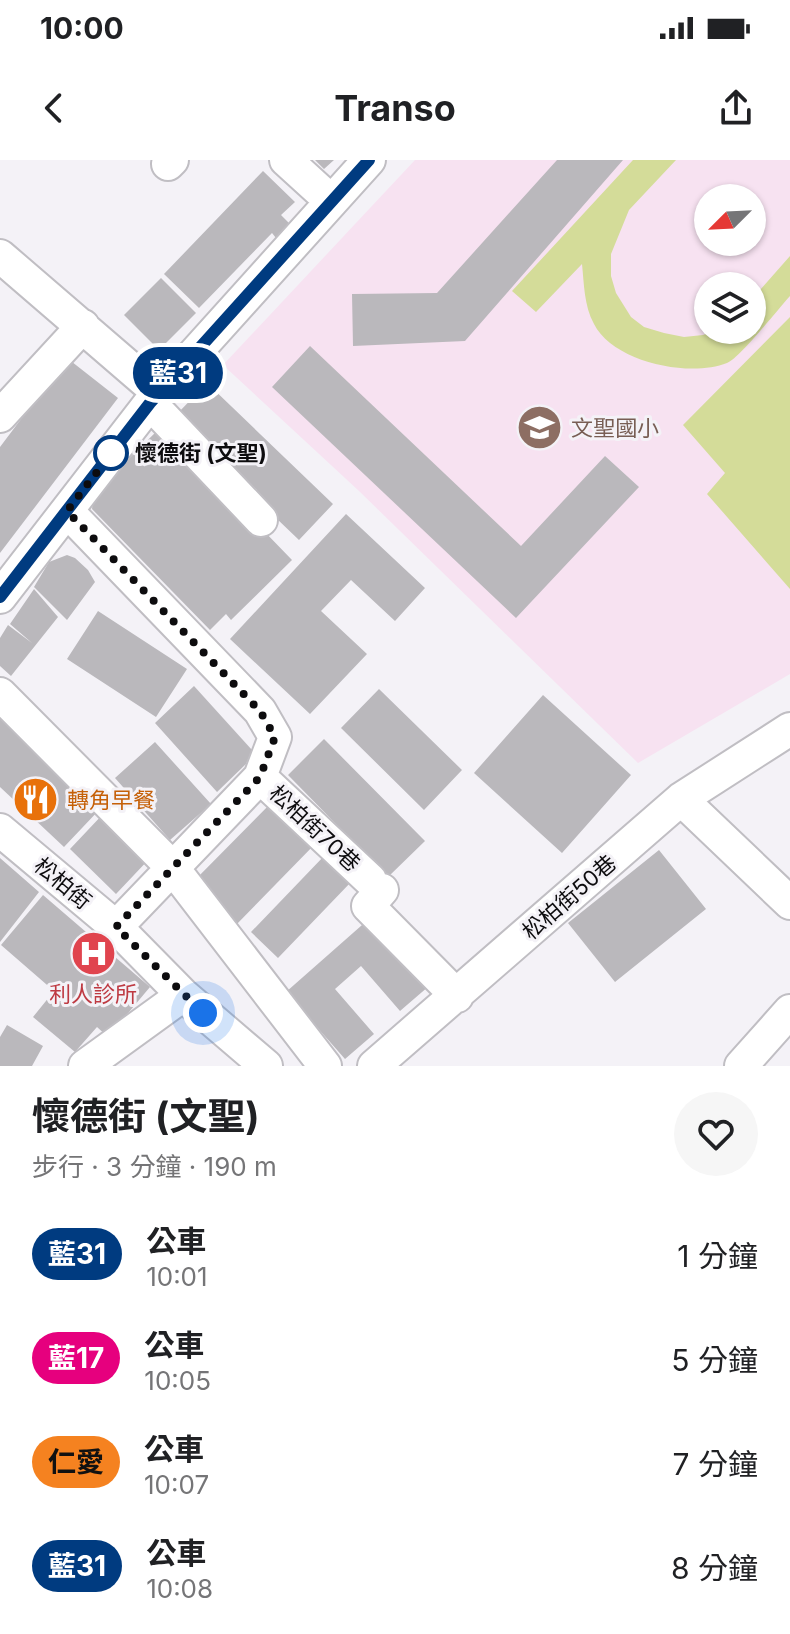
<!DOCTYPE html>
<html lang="zh-TW">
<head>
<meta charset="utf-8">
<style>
	:root { --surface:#fff; --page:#f6f6f6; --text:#202124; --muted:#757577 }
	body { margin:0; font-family:Inter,"Noto Sans TC",sans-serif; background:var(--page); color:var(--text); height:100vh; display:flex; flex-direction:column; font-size:30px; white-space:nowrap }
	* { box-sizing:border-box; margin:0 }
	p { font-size:26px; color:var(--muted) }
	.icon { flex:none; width:44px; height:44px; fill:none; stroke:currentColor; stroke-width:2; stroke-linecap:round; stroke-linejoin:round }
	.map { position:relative; height:906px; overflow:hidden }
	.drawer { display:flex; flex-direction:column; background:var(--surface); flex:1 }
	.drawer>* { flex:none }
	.badge { padding:0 16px; border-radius:26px; font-size:28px; line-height:52px }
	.needle { width:52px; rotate:246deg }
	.fabs { position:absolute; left:694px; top:24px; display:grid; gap:16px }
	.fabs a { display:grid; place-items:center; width:72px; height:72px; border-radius:50%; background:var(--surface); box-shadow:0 2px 6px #0004; font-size:40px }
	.you { position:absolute; width:40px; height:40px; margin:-20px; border:6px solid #fff; border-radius:50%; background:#1a73e8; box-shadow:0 0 0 12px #1a73e833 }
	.map>.badge { position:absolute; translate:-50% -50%; box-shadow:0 0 0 4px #fff }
	.round { display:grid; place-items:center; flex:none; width:84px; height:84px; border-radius:42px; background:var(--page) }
	.head { display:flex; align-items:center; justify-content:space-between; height:136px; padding:0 32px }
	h1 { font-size:38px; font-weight:700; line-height:60px }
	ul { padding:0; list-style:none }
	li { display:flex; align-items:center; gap:24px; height:104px; padding:0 32px }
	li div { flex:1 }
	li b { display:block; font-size:30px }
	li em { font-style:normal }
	li .badge { min-width:88px; font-weight:700; text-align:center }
	.status { display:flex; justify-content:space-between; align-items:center; height:56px; padding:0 40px; background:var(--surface); direction:ltr }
	.status svg { height:22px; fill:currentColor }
	header { display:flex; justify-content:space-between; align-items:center; height:104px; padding:0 32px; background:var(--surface); font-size:36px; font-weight:700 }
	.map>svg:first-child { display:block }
	.education { fill:#f7e2f1; fill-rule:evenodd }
	.green { fill:#d4dc99 }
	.building { fill:#bab8bc }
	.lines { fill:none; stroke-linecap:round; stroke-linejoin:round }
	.minor-casing { stroke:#c0bec3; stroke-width:36 }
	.minor { stroke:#fff; stroke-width:32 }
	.line-casing { stroke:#fff; stroke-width:18 }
	.line { stroke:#003b80; stroke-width:12 }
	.walk { stroke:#0d0c0e; stroke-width:8; stroke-dasharray:0 14.4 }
	.stop-dot { fill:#fff; stroke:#003b80; stroke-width:4 }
	.labels { text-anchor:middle; stroke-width:6; stroke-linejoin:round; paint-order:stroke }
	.education-label { font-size:22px; fill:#785e54; stroke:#f4f2f7; text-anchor:start }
	.stop-label { font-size:22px; font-weight:bold; fill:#0d0c0e; stroke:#f4f2f7; text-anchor:start }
	.food-label { font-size:22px; fill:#c56008; stroke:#f4f2f7; text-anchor:start }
	.street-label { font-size:22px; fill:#0d0c0e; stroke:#f4f2f7 }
	.health-label { font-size:22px; fill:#be3a42; stroke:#f4f2f7 }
</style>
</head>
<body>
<div class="status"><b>10:00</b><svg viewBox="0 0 49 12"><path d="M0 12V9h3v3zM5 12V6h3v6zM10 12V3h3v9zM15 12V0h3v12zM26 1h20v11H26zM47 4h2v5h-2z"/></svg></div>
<header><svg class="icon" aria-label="back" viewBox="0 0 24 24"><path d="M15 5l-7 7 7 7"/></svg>Transo<svg class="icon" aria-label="share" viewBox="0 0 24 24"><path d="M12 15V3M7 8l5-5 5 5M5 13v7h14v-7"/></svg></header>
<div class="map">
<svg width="790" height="906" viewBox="0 0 790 906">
	<rect width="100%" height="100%" fill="#f4f2f7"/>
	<path class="education" d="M415 0H790V514L638 603 359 331 223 205ZM708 38H752V82H708ZM708 126H752V170H708Z"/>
	<path class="green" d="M633 0H676L629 50 611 94V116L616 133 631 157 644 167 664 173 684 177 703 175 717 170H752V139L790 96V136C778 149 740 198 727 203 689 218 613 202 594 164 584 146 584 123 582 104L536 152 512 131Z
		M790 157V429L707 334 725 313 683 265Z"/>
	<path class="building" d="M315 0H334L324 9Z
		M557 0H623L465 181 353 186 352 134 437 133Z
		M263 11 295 42 281 55 290 64 276 78 272 73 199 148 164 114Z
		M161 118 196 153 159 190 124 155Z
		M310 186 521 386 605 296 639 327 516 458 272 227Z
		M67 198 118 238 0 393V287Z
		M207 223 333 344 299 380 252 335 257 330 177 254Z
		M162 266 292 400 231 460 226 454 210 470 92 349 94 333Z
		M346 354 425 428 395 461 351 420 321 451 367 494 310 554 230 479Z
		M67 395 75 398 88 410 95 422 67 460 34 427 49 402Z
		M34 429 58 457 11 516 0 506V478L8 465 32 483 10 464Z
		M98 451 187 509 156 557 67 499Z
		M194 526 252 590 246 604 217 632 155 563Z
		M379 529 462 610 424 650 341 568Z
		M543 535 631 615 562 693 474 613Z
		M0 554 100 649 64 687 0 627Z
		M324 579 425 681 388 717 288 615Z
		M155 582 211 644 170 680 115 618Z
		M274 640 317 682 235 766 192 723Z
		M104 653 151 697 116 734 70 689Z
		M659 690 706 749 615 822 568 763Z
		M325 695 352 721 278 798 251 772Z
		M0 698 39 732 0 782Z
		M43 735 150 827 108 877 97 867 75 892 33 857 54 831 1 785Z
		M370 758 429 826 400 851 361 806 335 829 374 874 345 899 286 832Z
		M7 865 43 886 32 906H0V877Z"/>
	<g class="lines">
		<defs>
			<path id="minor" d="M286 0 331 41
				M168 4 172 0
				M0 96 159 233
				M150 243 261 360
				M0 256 83 166
				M67 351 260 551 275 577 260 617 116 767
				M0 437 150 243 369 0
				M0 534 172 707 325 906
				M260 617 370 720
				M681 639 790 743
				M0 670 116 767 183 835 266 906
				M382 730 368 746 457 836
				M85 906 183 835
				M374 906 681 639 790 569
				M741 906 790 851"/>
		</defs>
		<use href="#minor" class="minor-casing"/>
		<use href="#minor" class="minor"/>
	</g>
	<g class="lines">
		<defs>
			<path id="line" d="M0 437 150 243 369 0"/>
		</defs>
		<use href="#line" class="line-casing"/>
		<use href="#line" class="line"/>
		<path class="walk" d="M111 293 117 286 67 351 260 551 275 577 260 617 116 767 203 853"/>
	</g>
	<defs>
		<symbol id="school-disc" viewBox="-11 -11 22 22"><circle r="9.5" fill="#8d6e63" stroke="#f4f2f7"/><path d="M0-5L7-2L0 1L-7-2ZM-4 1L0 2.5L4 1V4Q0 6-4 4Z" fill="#fff"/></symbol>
		<symbol id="restaurant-disc" viewBox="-11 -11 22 22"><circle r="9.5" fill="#e8710a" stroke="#f4f2f7"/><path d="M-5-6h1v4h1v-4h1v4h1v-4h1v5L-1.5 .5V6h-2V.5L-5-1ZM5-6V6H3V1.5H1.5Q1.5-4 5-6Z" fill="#fff"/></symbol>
		<symbol id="hospital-disc" viewBox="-11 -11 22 22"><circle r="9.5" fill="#e0444e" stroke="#f4f2f7"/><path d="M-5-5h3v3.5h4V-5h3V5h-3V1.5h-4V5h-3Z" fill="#fff"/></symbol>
	</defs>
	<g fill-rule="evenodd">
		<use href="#school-disc" x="514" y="242" width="51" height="51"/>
		<use href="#restaurant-disc" x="10" y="614" width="51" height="51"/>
		<use href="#hospital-disc" x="68" y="768" width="51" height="51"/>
	</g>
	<circle class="stop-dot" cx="111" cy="293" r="16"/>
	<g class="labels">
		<g class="education-label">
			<text x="571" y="276">文聖國小</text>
		</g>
		<g class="stop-label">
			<text x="135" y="301">懷德街 (文聖)</text>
		</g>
		<g class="food-label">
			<text x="67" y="648">轉角早餐</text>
		</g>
		<g class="street-label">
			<text transform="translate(315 668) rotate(43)" y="8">松柏街70巷</text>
			<text transform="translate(63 723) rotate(40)" y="8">松柏街</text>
			<text transform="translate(569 737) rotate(-41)" y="8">松柏街50巷</text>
		</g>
		<g class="health-label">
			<text x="93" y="842">利人診所</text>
		</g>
	</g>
</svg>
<div class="fabs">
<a><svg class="needle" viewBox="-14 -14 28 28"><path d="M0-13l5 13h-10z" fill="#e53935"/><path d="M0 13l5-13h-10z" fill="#757577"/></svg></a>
<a><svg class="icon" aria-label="layers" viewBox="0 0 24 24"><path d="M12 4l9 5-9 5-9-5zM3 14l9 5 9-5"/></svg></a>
</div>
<div class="you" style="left:203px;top:853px"></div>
<b class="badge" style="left:178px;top:213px;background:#003b80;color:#fff">藍31</b>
</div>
<section class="drawer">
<div class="head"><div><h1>懷德街 (文聖)</h1><p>步行 · 3 分鐘 · 190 m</p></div><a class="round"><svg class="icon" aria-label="heart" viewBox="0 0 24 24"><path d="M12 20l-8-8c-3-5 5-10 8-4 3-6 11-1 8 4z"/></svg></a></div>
<ul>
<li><span class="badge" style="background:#003b80;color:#fff">藍31</span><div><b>公車</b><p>10:01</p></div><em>1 分鐘</em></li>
<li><span class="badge" style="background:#e6007e;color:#fff">藍17</span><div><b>公車</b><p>10:05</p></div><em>5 分鐘</em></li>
<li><span class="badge" style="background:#f58220;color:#111">仁愛</span><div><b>公車</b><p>10:07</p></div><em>7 分鐘</em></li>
<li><span class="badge" style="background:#003b80;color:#fff">藍31</span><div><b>公車</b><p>10:08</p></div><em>8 分鐘</em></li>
</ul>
</section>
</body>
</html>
